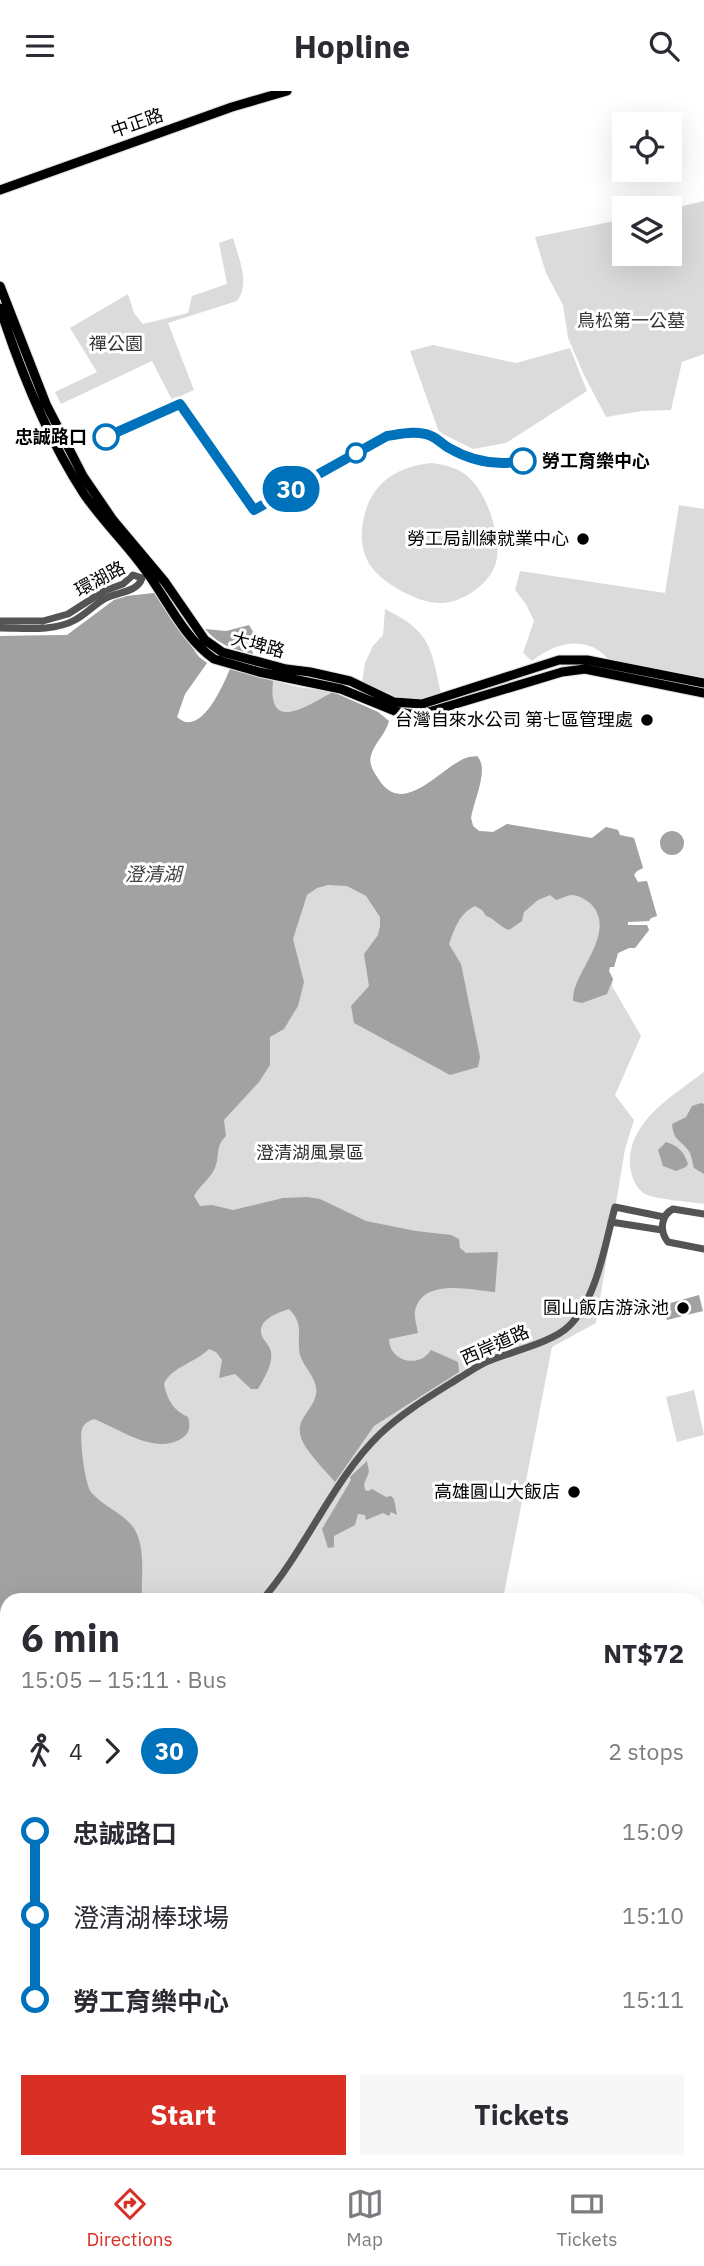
<!DOCTYPE html>
<html lang="en">
<head>
<meta charset="utf-8">
<style>
	:root { --surface:#fff; --page:#f7f7f7; --text:#2b2b33; --muted:#7c7c81; --line:#e1e1e2; --accent:#d93025 }
	body { margin:0; font-family:"IBM Plex Sans","Noto Sans TC",sans-serif; background:var(--page); color:var(--text); height:100vh; display:flex; flex-direction:column; font-size:26px; white-space:nowrap }
	* { box-sizing:border-box; margin:0 }
	p { font-size:23px; color:var(--muted) }
	.icon { flex:none; width:38px; height:38px; fill:none; stroke:currentColor; stroke-width:2; stroke-linecap:round; stroke-linejoin:round }
	.map { position:relative; flex:1; overflow:hidden }
	.side { position:absolute; left:0px; top:1502px; width:705px; height:576px; display:flex; flex-direction:column; background:var(--surface); border-radius:21px 21px 0 0; box-shadow:0 7px 28px #0002 }
	.side>* { flex:none }
	.badge { padding:0 14px; border-radius:23px; font-size:24px; line-height:46px }
	.fabs { position:absolute; left:612px; top:21px; display:grid; gap:14px }
	.fabs a { display:grid; place-items:center; width:70px; height:70px; border-radius:0px; background:var(--surface); box-shadow:0 7px 28px #0002; font-size:35px }
	.map>.badge { position:absolute; translate:-50% -50%; box-shadow:0 0 0 4px #fff }
	.legs { display:flex; align-items:center; gap:10px; height:77px; padding:0 21px; font-size:23px }
	.legs p { margin-inline-start:auto }
	.summary { display:flex; align-items:center; justify-content:space-between; height:119px; padding:0 21px }
	h1 { font-size:38px; font-weight:700; line-height:52px }
	.action { display:flex; gap:14px; margin-top:auto; padding:14px 21px }
	.action a { flex:1; height:80px; border-radius:0px; background:var(--accent); color:#fff; font-size:28px; font-weight:700; line-height:80px; text-align:center }
	.action a+a { background:var(--page); color:var(--text) }
	ul { padding:0 21px; list-style:none }
	li { display:flex; align-items:center; gap:24px; height:84px; font-size:26px }
	li i { display:grid; place-items:center; width:10px; height:100%; margin:0 9px; background:currentColor }
	li i::after { content:''; width:18px; height:18px; margin:-9px; border:5px solid; border-radius:50%; background:var(--surface) }
	li p { margin-inline-start:auto }
	li:first-child i { background:linear-gradient(#0000 50%,currentColor 0) }
	li:last-child i { background:linear-gradient(currentColor 50%,#0000 0) }
	header { display:flex; justify-content:space-between; align-items:center; height:91px; padding:0 21px; background:var(--surface); font-size:32px; font-weight:700 }
	.dock { display:flex; justify-content:space-around; align-items:center; height:98px; border-top:2px solid var(--line); background:var(--surface); font-size:19px; color:var(--muted) }
	.dock a { display:grid; justify-items:center; gap:4px }
	.dock .selected { color:var(--accent) }
	.map>svg:first-child { display:block }
	.green { fill:#dbdbdb }
	.water { fill:#a2a2a2 }
	.lines { fill:none; stroke-linecap:round; stroke-linejoin:round }
	.major-casing { stroke:#dbdbdb; stroke-width:11 }
	.minor { stroke:#545454; stroke-width:7 }
	.major { stroke:#000; stroke-width:9 }
	.line-1-casing { stroke:#fff; stroke-width:16 }
	.line-1 { stroke:#0072bc; stroke-width:10 }
	.stop-1-dot { fill:#fff; stroke:#0072bc; stroke-width:3.5 }
	.poi-dot { fill:#000; stroke:#fff; stroke-width:2.5 }
	.labels { text-anchor:middle; stroke-width:6; stroke-linejoin:round; paint-order:stroke }
	.street-label { font-size:18px; fill:#000; stroke:#fff }
	.park-label { font-size:18px; fill:#323232; stroke:#fff }
	.stop-label { font-size:18px; font-weight:bold; fill:#000; stroke:#fff; text-anchor:end }
	.poi-label { font-size:18px; fill:#000; stroke:#fff; text-anchor:end }
	.water-label { font-size:19px; font-style:italic; fill:#434343; stroke:#fff }
</style>
</head>
<body>
<header><svg class="icon" aria-label="menu" viewBox="0 0 24 24"><path d="M4 6h16M4 12h16M4 18h16"/></svg>Hopline<svg class="icon" aria-label="search" viewBox="0 0 24 24"><circle cx="10" cy="10" r="6"/><path d="M15 15l6 6"/></svg></header>
<div class="map">
<svg width="704" height="2077" viewBox="0 0 704 2077">
	<rect width="100%" height="100%" fill="#fff"/>
	<path class="green" d="M704 110V263L682 271 671 319 642 320 606 326 584 284 568 247 563 214 546 182 535 146 625 128V163H670V118Z
		M233 147C238 165 251 193 237 210L168 232 194 299 172 309 152 270 61 313 55 301 97 281 70 237 128 203 134 222 143 233 188 222 192 205 227 193 219 152Z
		M433 254 516 272 570 257 587 300 506 352 473 358 439 341 410 260Z
		M432 372C444 374 456 376 466 384 486 399 500 442 497 467 493 491 466 510 443 512 429 513 416 507 403 501 391 494 378 486 370 474 363 463 361 451 362 439 366 397 391 376 432 372Z
		M679 414 704 418V588L609 569C588 543 555 551 532 570L523 562 534 530 526 513 515 499 520 480 665 502Z
		M154 502 199 566 207 572 185 603 177 626C200 648 223 595 230 578L298 596 333 601 378 621 389 630C385 644 375 651 371 664 368 673 374 681 379 689 404 727 441 676 466 667 470 665 474 666 477 665 490 678 473 711 471 727L473 735 479 740 493 741 507 733 592 747 606 736 618 739 620 744 634 747 643 777 637 780 634 784 638 791 647 790 657 825 651 827 649 830 628 831V834H647L649 839 635 857H629L618 862 614 876H610L609 880 613 888 612 895 641 945 615 1004 634 1029 625 1058 596 1232 552 1256 503 1508H7V2070H208L202 2077H0V545L67 544 114 509 127 505Z
		M385 518C431 541 431 556 441 602L409 611 362 591 365 572 373 555 383 544Z
		M704 981V1113C692 1111 653 1108 645 1103 636 1098 631 1085 630 1075 627 1030 673 1005 704 981Z
		M694 1299 704 1344 677 1351 666 1306Z
		M211 2070H291L285 2077H214L209 2076Z
		M305 2070H344L343 2077H299Z"/>
	<path class="water" d="M154 502 199 566 207 572 185 603 177 626C200 648 223 595 230 578L273 590C267 644 308 614 333 601L378 621 389 630C385 644 375 651 371 664 368 673 374 681 379 689 404 727 441 676 466 667 470 665 474 666 477 665 490 678 473 711 471 727L473 735 479 740 493 741 507 733 592 747 606 736 618 739 620 744 634 747 643 777 637 780 634 784 638 791 647 790 657 825 651 827 649 830 628 831V834H647L649 839 635 857H629L618 862 614 876H610L609 880 613 888 607 903 582 912 573 910C573 904 574 898 576 894 585 870 614 837 591 813 587 809 578 804 572 804 567 804 561 808 556 809L550 804 538 809 524 821 522 830 509 839C500 836 495 828 486 825L482 819 475 815C459 823 455 837 449 853L461 873 480 966 478 976 450 984 354 932 351 915 369 895 364 863 378 844 380 835V826L366 805 347 795 328 794 317 797 307 804 293 848 304 891 298 915 284 938 270 946V974L259 991 224 1029 226 1045C215 1055 220 1065 215 1077 211 1087 200 1094 194 1105L200 1115 212 1114 233 1119 283 1107 307 1106 320 1108 366 1130 416 1140 451 1144 459 1148 460 1157 466 1162 498 1161 495 1201C472 1199 422 1186 415 1220 414 1227 417 1235 418 1242L389 1248C389 1265 407 1275 423 1267 426 1265 429 1262 431 1259L458 1271 459 1281 374 1335 335 1391C325 1379 301 1356 300 1342 298 1326 313 1319 316 1303 319 1289 304 1277 300 1264 296 1244 305 1234 289 1218 277 1222 254 1230 263 1247 266 1252 270 1255 271 1261 273 1273 264 1288 258 1298H251L235 1283 219 1287 222 1269 216 1261 209 1258C196 1271 170 1277 164 1293 167 1309 174 1320 188 1326 191 1337 189 1344 179 1349 153 1363 118 1337 94 1328 89 1330 84 1332 82 1338 79 1347 85 1393 91 1401 104 1417 125 1422 135 1439 146 1459 141 1487 142 1508H7V1660L0 1641V545L67 544 114 509 127 505Z
		M249 534 257 547 255 552 251 555 253 563C233 558 219 554 205 538L226 540Z
		M660 752a12 12 0 1 1 24 0a12 12 0 1 1-24 0Z
		M701 1012 704 1013V1083L694 1077C692 1071 692 1064 688 1059 679 1047 674 1051 672 1033L686 1026 692 1015Z
		M666 1051C678 1055 684 1060 688 1073L686 1076 676 1080 663 1075 658 1059Z
		M699 1204 703 1220 667 1229 663 1214Z
		M367 1370 369 1381 364 1393 365 1399 368 1400 372 1398 386 1406 391 1405 394 1408 397 1424 391 1421 389 1425 383 1422 366 1429 365 1424 358 1423 355 1434 334 1445V1456L328 1457 322 1438 351 1389 350 1386Z
		M7 1679V1728L0 1725V1689L5 1687Z
		M0 1745 7 1750V1874L0 1867Z"/>
	<g class="lines">
		<defs>
			<path id="major" d="M0 99 232 16 287 0
				M0 195 46 313 83 385 113 429 165 491 205 549 222 561 286 578 310 581 350 590 394 611 422 613 559 569H587L704 592
				M0 217C21 282 47 346 84 403 103 431 129 455 148 483 168 511 185 548 214 568L259 581 341 598 395 620 409 623H422L562 581 585 578 704 602"/>
		</defs>
		<use href="#major" class="major-casing"/>
		<path class="minor" d="M0 530H43L68 523 104 500 123 493 133 484 142 487C138 501 118 501 106 507 95 513 86 523 75 529 53 541 24 537 0 537
			M704 1123 673 1118C661 1124 659 1140 668 1151L704 1158
			M611 1131 662 1139
			M263 1508C306 1458 334 1387 380 1343 403 1321 432 1304 459 1287 468 1282 477 1275 486 1271 509 1261 552 1252 569 1235 597 1208 605 1153 615 1116L664 1126
			M0 1738 7 1740
			M0 1955 7 1956
			M173 2077 177 2070"/>
		<use href="#major" class="major"/>
	</g>
	<g class="lines">
		<defs>
			<path id="line-1" d="M106 346 180 313 254 419 387 345C401 343 418 339 431 345 437 347 443 354 449 357 473 371 496 375 523 370"/>
		</defs>
		<use href="#line-1" class="line-1-casing"/>
		<use href="#line-1" class="line-1"/>
	</g>
	<g class="stop-1-dot">
		<circle cx="106" cy="346" r="12"/>
		<circle cx="356" cy="362" r="9"/>
		<circle cx="523" cy="370" r="12"/>
	</g>
	<g class="poi-dot">
		<circle cx="583" cy="448" r="7"/>
		<circle cx="647" cy="629" r="7"/>
		<circle cx="683" cy="1217" r="7"/>
		<circle cx="574" cy="1401" r="7"/>
	</g>
	<g class="labels">
		<g class="street-label">
			<text transform="translate(137 32) rotate(-19)" y="6">中正路</text>
			<text transform="translate(100 488) rotate(-28)" y="6">環湖路</text>
			<text transform="translate(258 554) rotate(15)" y="6">大埤路</text>
			<text transform="translate(495 1254) rotate(-24)" y="6">西岸道路</text>
		</g>
		<g class="park-label">
			<text x="631" y="236">鳥松第一公墓</text>
			<text x="116" y="259">禪公園</text>
			<text x="310" y="1068">澄清湖風景區</text>
		</g>
		<g class="stop-label">
			<text x="87" y="352">忠誠路口</text>
			<text x="542" y="376" text-anchor="start">勞工育樂中心</text>
		</g>
		<g class="poi-label">
			<text x="569" y="454">勞工局訓練就業中心</text>
			<text x="633" y="635">台灣自來水公司 第七區管理處</text>
			<text x="669" y="1223">圓山飯店游泳池</text>
			<text x="560" y="1407">高雄圓山大飯店</text>
		</g>
		<g class="water-label">
			<text x="153" y="790">澄清湖</text>
		</g>
	</g>
</svg>
<div class="fabs">
<a><svg class="icon" aria-label="locate" viewBox="0 0 24 24"><circle cx="12" cy="12" r="6"/><path d="M12 2v4M12 18v4M2 12h4M18 12h4"/></svg></a>
<a><svg class="icon" aria-label="layers" viewBox="0 0 24 24"><path d="M12 4l9 5-9 5-9-5zM3 14l9 5 9-5"/></svg></a>
</div>
<b class="badge" style="left:291px;top:398px;background:#0072bc;color:#fff">30</b>
<section class="side">
<div class="summary"><div><h1>6 min</h1><p>15:05 – 15:11 · Bus</p></div><b>NT$72</b></div>
<div class="legs"><svg class="icon" aria-label="walk" viewBox="0 0 24 24"><circle cx="13" cy="4" r="2"/><path d="M13 8l-2 6 4 7M11 14l-3 7M7 12l3-4h3l4 4"/></svg>4<svg class="icon" aria-label="forward" viewBox="0 0 24 24"><path d="M9 5l7 7-7 7"/></svg><b class="badge" style="background:#0072bc;color:#fff">30</b><p>2 stops</p></div>
<ul>
<li><i style="color:#0072bc"></i><b>忠誠路口</b><p>15:09</p></li>
<li><i style="color:#0072bc"></i><span>澄清湖棒球場</span><p>15:10</p></li>
<li><i style="color:#0072bc"></i><b>勞工育樂中心</b><p>15:11</p></li>
</ul>
<div class="action"><a>Start</a><a>Tickets</a></div>
</section>
</div>
<nav class="dock">
<a class="selected"><svg class="icon" aria-label="directions" viewBox="0 0 24 24"><path d="M12 3l9 9-9 9-9-9zM9 14v-3h6M13 9l2 2-2 2"/></svg>Directions</a>
<a><svg class="icon" aria-label="map" viewBox="0 0 24 24"><path d="M3 6l6-2 6 2 6-2v14l-6 2-6-2-6 2zM9 4v14M15 6v14"/></svg>Map</a>
<a><svg class="icon" aria-label="tickets" viewBox="0 0 24 24"><path d="M3 7h18v10H3zM15 7v10"/></svg>Tickets</a>
</nav>
</body>
</html>
